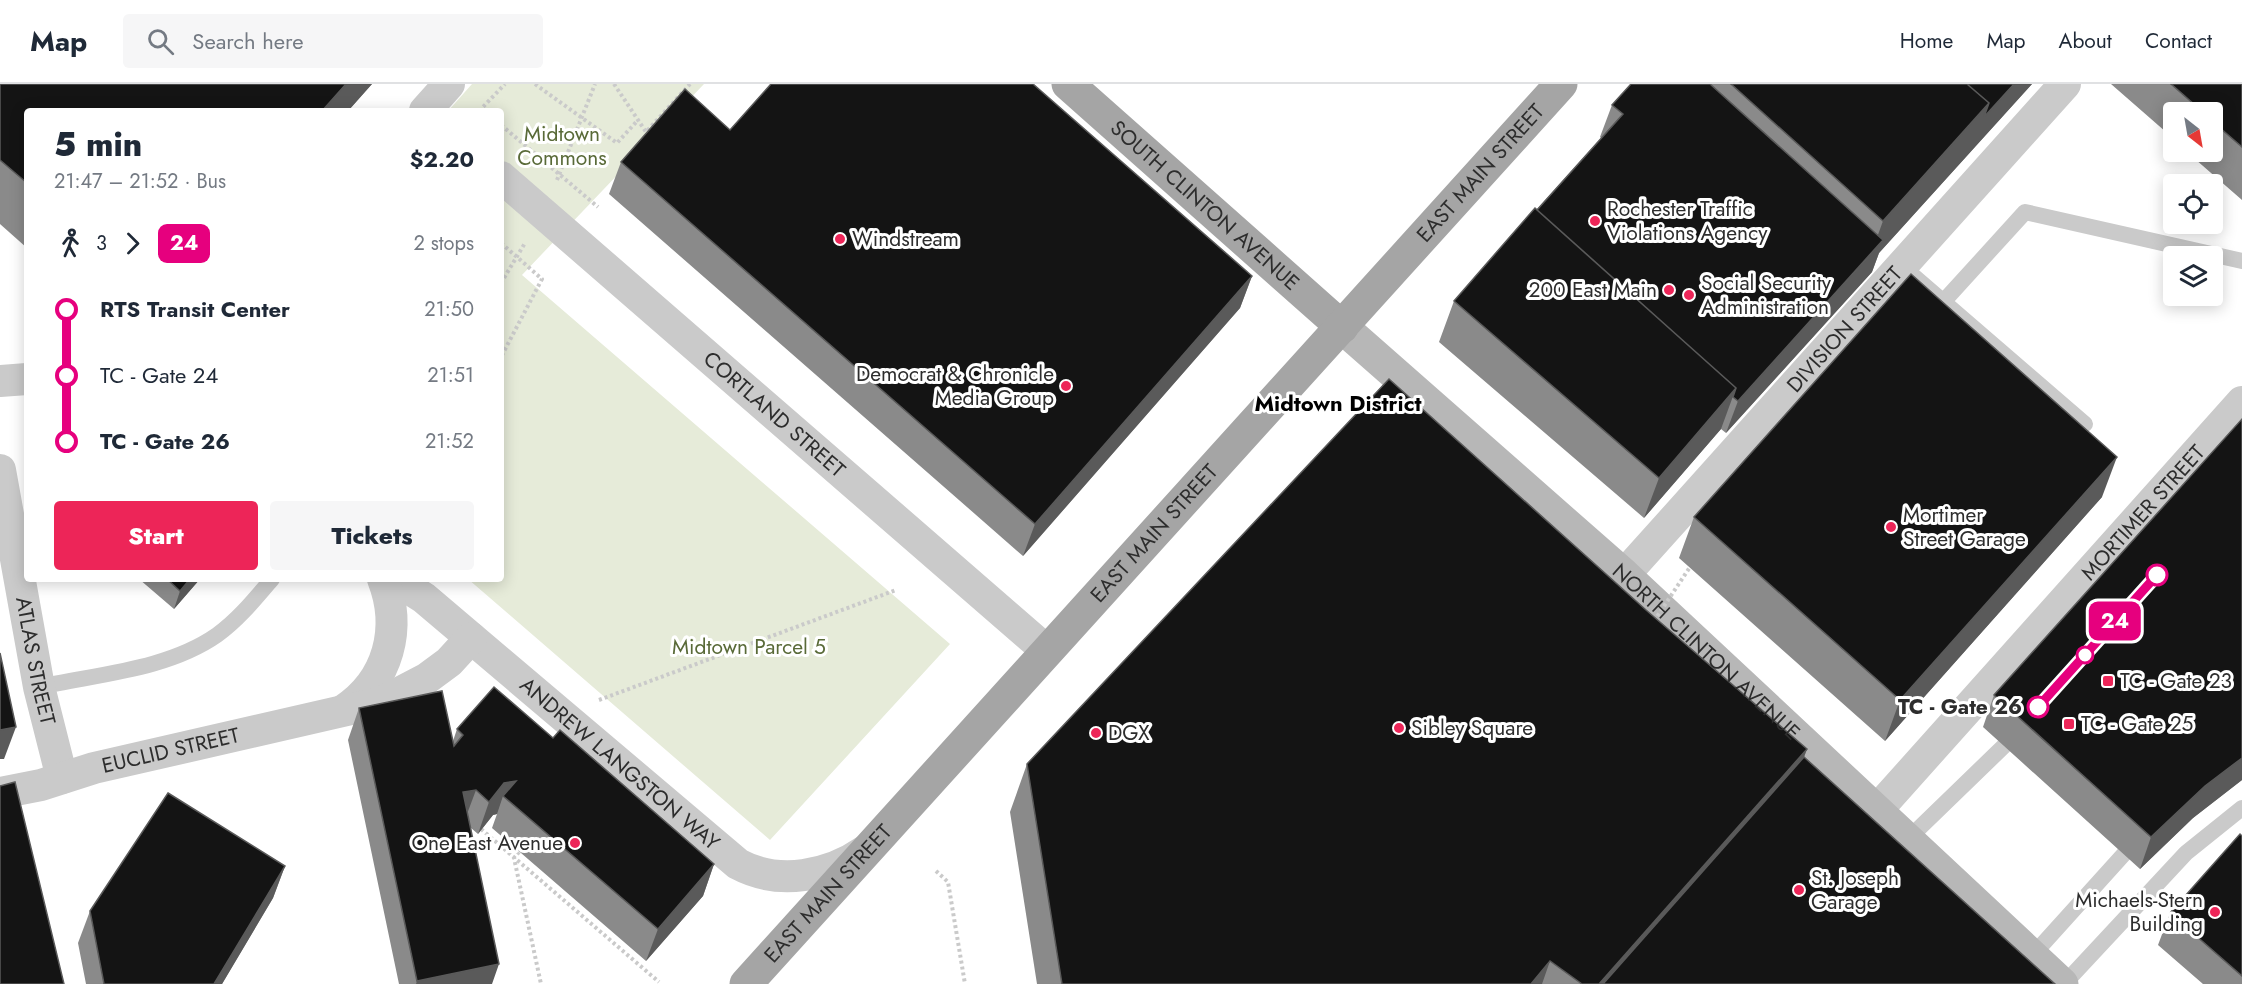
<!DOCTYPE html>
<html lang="en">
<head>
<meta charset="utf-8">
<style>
	:root { --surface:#fff; --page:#f6f6f7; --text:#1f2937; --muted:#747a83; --line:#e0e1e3; --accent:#ed2558 }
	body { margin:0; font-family:Jost,sans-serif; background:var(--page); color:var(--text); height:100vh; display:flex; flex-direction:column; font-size:22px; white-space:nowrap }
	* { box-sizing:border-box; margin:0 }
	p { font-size:20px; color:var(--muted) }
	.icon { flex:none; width:33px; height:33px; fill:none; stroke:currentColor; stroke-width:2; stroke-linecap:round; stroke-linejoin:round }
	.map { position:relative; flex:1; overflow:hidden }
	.details { position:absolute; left:24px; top:24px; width:480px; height:474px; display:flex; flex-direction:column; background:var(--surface); border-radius:6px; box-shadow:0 3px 15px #0003 }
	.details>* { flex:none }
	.badge { padding:0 12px; border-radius:9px; font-size:21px; line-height:39px }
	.needle { width:39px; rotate:149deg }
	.controls { position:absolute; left:2163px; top:18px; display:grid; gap:12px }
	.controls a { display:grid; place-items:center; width:60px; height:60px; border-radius:6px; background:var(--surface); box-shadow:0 3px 15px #0003; font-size:30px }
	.map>.badge { position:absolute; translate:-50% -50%; box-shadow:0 0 0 3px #fff }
	.legs { display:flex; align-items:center; gap:9px; height:66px; padding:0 30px; font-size:20px }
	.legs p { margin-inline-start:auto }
	.overview { display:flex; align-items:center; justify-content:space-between; height:102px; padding:0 30px }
	h1 { font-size:33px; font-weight:800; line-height:45px }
	.button { display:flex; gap:12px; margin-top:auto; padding:12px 30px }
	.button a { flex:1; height:69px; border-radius:6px; background:var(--accent); color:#fff; font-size:24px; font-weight:800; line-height:69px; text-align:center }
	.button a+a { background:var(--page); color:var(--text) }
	ul { padding:0 30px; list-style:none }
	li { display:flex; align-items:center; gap:21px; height:66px; font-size:22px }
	li i { display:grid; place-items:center; width:9px; height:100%; margin:0 8px; background:currentColor }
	li i::after { content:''; width:15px; height:15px; margin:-8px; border:4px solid; border-radius:50%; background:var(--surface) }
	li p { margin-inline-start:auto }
	li:first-child i { background:linear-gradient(#0000 50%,currentColor 0) }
	li:last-child i { background:linear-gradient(currentColor 50%,#0000 0) }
	header { display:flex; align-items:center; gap:36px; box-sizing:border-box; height:84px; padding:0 30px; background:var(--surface); border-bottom:2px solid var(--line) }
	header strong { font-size:28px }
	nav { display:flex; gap:33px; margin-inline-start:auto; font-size:21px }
	.search { width:420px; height:54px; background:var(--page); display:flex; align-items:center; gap:15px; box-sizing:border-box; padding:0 21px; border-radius:6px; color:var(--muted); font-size:22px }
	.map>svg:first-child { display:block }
	.green { fill:#e6ebd9 }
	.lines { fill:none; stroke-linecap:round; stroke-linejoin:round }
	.path { stroke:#cacaca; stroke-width:4; stroke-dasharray:3 3; stroke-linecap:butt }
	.service { stroke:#cacaca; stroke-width:16 }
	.minor { stroke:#cacaca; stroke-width:32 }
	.secondary { stroke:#b7b7b7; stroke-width:33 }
	.primary { stroke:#a5a5a5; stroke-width:33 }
	.path-bridge { stroke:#cacaca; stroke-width:4; stroke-dasharray:3 3; stroke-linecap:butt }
	.wall { fill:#8a8a8a }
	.shaded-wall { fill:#5a5a5a }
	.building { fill:#141414; stroke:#5a5a5a; stroke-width:1.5 }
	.line-1-casing { stroke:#fff; stroke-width:14 }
	.line-1 { stroke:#e6007e; stroke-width:9 }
	.poi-dot { fill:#ed2558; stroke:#fff; stroke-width:2 }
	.stop-1-dot { fill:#fff; stroke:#e6007e; stroke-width:3 }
	.labels { text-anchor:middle; stroke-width:6; stroke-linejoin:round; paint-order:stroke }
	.park-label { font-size:21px; fill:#596a38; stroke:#fff }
	.street-label { font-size:21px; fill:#2d2d2d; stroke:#fff }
	.poi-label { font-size:21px; fill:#2d2d2d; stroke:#fff; text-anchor:start }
	.stop-label { font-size:21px; font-weight:bold; fill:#2d2d2d; stroke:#fff; text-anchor:end }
	.neighbourhood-label { font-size:22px; font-weight:bold; fill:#000; stroke:#fff }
</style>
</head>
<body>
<header>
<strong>Map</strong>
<div class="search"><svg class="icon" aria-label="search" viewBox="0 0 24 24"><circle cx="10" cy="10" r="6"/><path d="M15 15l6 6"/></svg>Search here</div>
<nav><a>Home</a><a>Map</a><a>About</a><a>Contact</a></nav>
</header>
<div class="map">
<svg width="2242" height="900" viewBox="0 0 2242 900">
	<rect width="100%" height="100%" fill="#fff"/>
	<path class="green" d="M472 0H704L522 191 950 560 770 756 468 495H501V27H448Z"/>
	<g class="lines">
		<path class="path" d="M535 0 617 59 638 36
			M614 0 646 48 690 0
			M485 27 482 24 505 0
			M501 41 598 123
			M557 96 595 0
			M501 159 542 195 501 273
			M501 199 525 159
			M599 616 896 506
			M481 745 659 898
			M519 768 514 774 541 900
			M936 787 948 798 965 900"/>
		<path class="service" d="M1902 182 2085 340
			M1944 217 2025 128 2242 177
			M39 603C97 590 167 586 217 551 238 536 255 515 272 495
			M1908 755 2004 662
			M2032 872 2124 770
			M2064 900 2186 769 2242 724"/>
		<g class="minor">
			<path d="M425 27 449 0"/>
			<path id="s1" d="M501 93 1047 567"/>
			<path d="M0 297 27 295"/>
			<path id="s2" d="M0 386 39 603 62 694"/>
			<path id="s3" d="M1624 491 2065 0"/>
			<path id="s4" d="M394 495 424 514 738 780C779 802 829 792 865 767"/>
			<path d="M344 626C389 596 402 544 383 495"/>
			<path id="s5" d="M0 709 41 701 94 684 382 618 426 595 449 578 471 554"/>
			<path id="s6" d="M1877 726 2242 318"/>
		</g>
		<path class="secondary" id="s7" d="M1342 243 1624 491 2062 900"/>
		<g class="primary">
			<path id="s8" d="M1068 0 1342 243"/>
			<path id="s9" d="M746 900 1561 0"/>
		</g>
		<path class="path-bridge" d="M1654 537 1690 483"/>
	</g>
	<path class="wall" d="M0 0H372L348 27H27V164L0 140Z
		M1631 0H2032L1879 169 1872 188 1726 349 1721 345 1644 434 1439 258 1454 217 1601 54 1600 53 1612 21Z
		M2111 0H2242V116L2187 68H2212V28H2174V55Z
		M730 46 1252 192 1240 224 1023 472 609 110 621 78Z
		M2242 335V696L2193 734 2140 785 1983 643 1994 611Z
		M2102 413 1885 657 1679 474 1694 433Z
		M139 495H200L174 525Z
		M1646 526 1807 665 1804 673 2055 900H1037L1010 728 1027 680Z
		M359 624 453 657 457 645 553 654 714 780 703 812 646 877 492 744 497 730 493 731 478 750 471 744 492 900H399L348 656Z
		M2242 752V900H2203L2158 861 2170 829Z
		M285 782 273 814 222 900H86L78 859 90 827Z"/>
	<path class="shaded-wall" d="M346 0H372L348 27H322Z
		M2014 0H2032L1879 169 1872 188 1726 349 1738 317 1871 170 1883 137 1989 19Z
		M1252 192 1240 224 1023 472 1035 440Z
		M1736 304 1721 345 1644 434 1659 394Z
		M2117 373 2102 413 1885 657 1900 616Z
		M190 495H200L174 525 180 507Z
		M16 643 4 675H0V646Z
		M1807 665 1789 713 1624 900H1599Z
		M2242 674V696L2193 734 2140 785 2151 753 2205 702Z
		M516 697 503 712 497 730 493 731 478 750 489 718 504 699Z
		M476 706 464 738 463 708Z
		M714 780 703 812 646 877 658 845Z
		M285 782 273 814 222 900H214Z
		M1550 877 1542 900H1531Z
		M499 880 492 900H416L417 897Z"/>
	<path class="building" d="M0 0H346L322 27H27V99L0 76Z
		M771 0H1033L1252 192 1035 440 621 78 685 5 730 46Z
		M1631 0H1710L1883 156 1738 317 1733 313 1736 304 1537 126 1623 30 1612 21Z
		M1731 0H1967L1989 19 1883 137Z
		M1967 0H2014L1984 33 1989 19Z
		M2171 0H2242V63L2212 37V28H2203Z
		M1535 124 1736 304 1659 394 1454 217Z
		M1911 190 2117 373 1900 616 1694 433Z
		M1389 295 1646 526 1807 665 1599 900H1582L1550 877 1531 900H1062L1027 680Z
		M2242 335V674L2205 702 2151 753 1994 611Z
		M167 495H190L180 507Z
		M0 569 16 643 0 646Z
		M494 603 553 654 560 646 714 780 658 845 503 712 516 697 504 699 489 718 476 706 463 708 499 880 417 897 359 624 442 607 454 662 463 651 457 645Z
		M1804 673 2055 900H1603Z
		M15 698 64 900H0V702Z
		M168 709 285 782 214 900H104L90 827Z
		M2240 750 2242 752V892L2170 829Z"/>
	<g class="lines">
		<defs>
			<path id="line-1" d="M2038 623 2157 491"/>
		</defs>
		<use href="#line-1" class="line-1-casing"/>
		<use href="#line-1" class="line-1"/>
	</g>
	<g class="poi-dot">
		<circle cx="1595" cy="137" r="6"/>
		<circle cx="840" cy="155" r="6"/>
		<circle cx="1669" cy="206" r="6"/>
		<circle cx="1689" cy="211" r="6"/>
		<circle cx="1066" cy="302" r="6"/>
		<circle cx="1891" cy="443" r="6"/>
		<rect x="2102" y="591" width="12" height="12" rx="3"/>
		<rect x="2063" y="634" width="12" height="12" rx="3"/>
		<circle cx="1399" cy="644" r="6"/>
		<circle cx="1096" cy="649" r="6"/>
		<circle cx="575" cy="759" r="6"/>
		<circle cx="1799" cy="806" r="6"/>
		<circle cx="2215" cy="828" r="6"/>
	</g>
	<g class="stop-1-dot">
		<circle cx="2157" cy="491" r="10"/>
		<circle cx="2085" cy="571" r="8"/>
		<circle cx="2038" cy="623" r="10"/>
	</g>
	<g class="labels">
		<g class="park-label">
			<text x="562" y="57">Midtown<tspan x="562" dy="24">Commons</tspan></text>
			<text x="749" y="570">Midtown Parcel 5</text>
		</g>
		<g class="street-label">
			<text dy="7" stroke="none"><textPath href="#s9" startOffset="1094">EAST MAIN STREET</textPath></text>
			<text dy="7" stroke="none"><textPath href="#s8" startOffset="183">SOUTH CLINTON AVENUE</textPath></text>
			<text dy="7" stroke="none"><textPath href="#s3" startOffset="330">DIVISION STREET</textPath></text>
			<text dy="7" stroke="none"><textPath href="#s1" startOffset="362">CORTLAND STREET</textPath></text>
			<text dy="7" stroke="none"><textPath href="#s6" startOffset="399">MORTIMER STREET</textPath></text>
			<text dy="7" stroke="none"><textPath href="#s9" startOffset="608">EAST MAIN STREET</textPath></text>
			<text dy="7" stroke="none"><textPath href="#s7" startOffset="488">NORTH CLINTON AVENUE</textPath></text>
			<text dy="7" stroke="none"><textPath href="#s2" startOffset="194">ATLAS STREET</textPath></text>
			<text dy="7" stroke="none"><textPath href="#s5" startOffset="176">EUCLID STREET</textPath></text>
			<text dy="7" stroke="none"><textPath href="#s4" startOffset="292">ANDREW LANGSTON WAY</textPath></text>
			<text dy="7" stroke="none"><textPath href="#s9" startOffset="122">EAST MAIN STREET</textPath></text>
		</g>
		<g class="poi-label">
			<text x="1607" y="132">Rochester Traffic<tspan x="1607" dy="24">Violations Agency</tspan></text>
			<text x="852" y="162">Windstream</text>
			<text x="1701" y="206">Social Security<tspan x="1701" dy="24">Administration</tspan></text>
			<text x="1657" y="213" text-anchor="end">200 East Main</text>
			<text x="1054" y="297" text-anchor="end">Democrat &amp; Chronicle<tspan x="1054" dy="24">Media Group</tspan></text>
			<text x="1903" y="438">Mortimer<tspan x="1903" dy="24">Street Garage</tspan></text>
			<text x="2120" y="604">TC - Gate 23</text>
			<text x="2081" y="647">TC - Gate 25</text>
			<text x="1411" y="651">Sibley Square</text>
			<text x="1108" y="656">DGX</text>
			<text x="563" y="766" text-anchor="end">One East Avenue</text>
			<text x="1811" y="801">St. Joseph<tspan x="1811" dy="24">Garage</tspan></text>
			<text x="2203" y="823" text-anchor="end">Michaels-Stern<tspan x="2203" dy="24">Building</tspan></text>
		</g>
		<g class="stop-label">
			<text x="2022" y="630">TC - Gate 26</text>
		</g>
		<g class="neighbourhood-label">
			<text x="1338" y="327">Midtown District</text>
		</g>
	</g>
</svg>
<div class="controls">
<a><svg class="needle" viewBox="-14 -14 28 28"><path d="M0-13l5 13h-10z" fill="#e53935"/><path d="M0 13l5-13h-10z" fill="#747a83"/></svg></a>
<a><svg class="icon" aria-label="locate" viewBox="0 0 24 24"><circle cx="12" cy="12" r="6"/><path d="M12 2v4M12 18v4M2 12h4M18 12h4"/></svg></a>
<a><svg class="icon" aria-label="layers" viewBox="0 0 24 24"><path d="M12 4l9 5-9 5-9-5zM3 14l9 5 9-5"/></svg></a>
</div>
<b class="badge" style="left:2115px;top:537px;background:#e6007e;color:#fff">24</b>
<section class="details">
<div class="overview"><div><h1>5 min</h1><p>21:47 – 21:52 · Bus</p></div><b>$2.20</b></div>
<div class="legs"><svg class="icon" aria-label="walk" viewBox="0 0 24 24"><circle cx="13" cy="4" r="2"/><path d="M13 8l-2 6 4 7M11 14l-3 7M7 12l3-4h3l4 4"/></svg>3<svg class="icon" aria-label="forward" viewBox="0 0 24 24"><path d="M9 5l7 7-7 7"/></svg><b class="badge" style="background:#e6007e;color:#fff">24</b><p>2 stops</p></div>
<ul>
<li><i style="color:#e6007e"></i><b>RTS Transit Center</b><p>21:50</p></li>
<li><i style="color:#e6007e"></i><span>TC - Gate 24</span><p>21:51</p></li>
<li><i style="color:#e6007e"></i><b>TC - Gate 26</b><p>21:52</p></li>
</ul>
<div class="button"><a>Start</a><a>Tickets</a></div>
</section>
</div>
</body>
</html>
